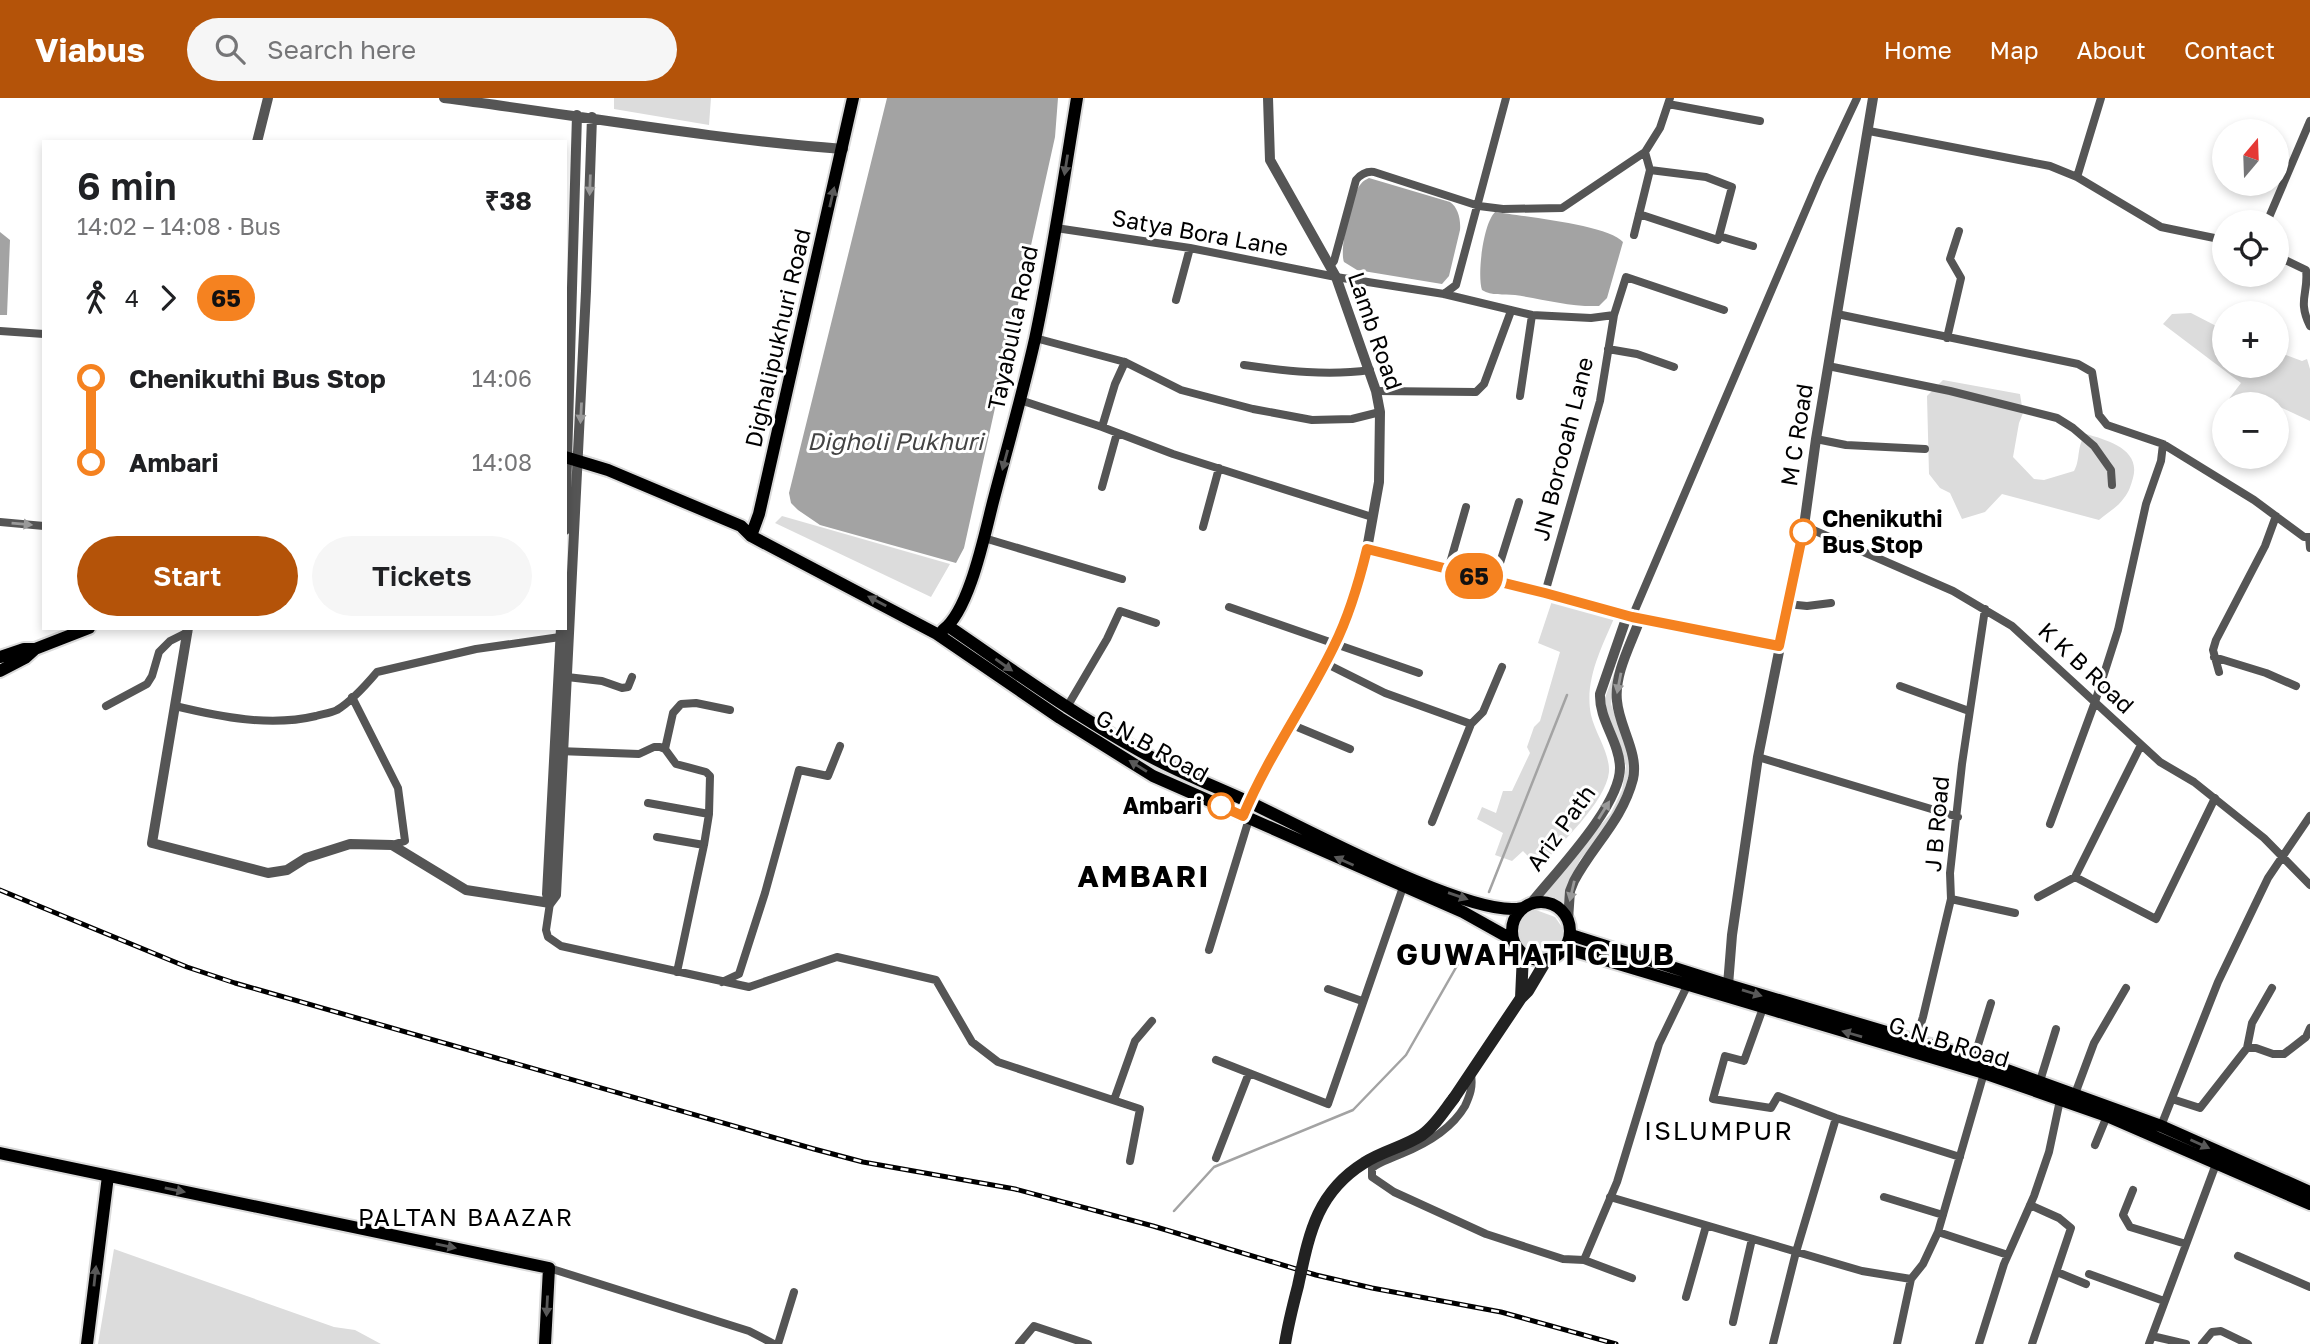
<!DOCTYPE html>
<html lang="en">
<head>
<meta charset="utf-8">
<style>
	:root { --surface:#fff; --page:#f6f6f6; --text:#202124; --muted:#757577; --accent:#b45309 }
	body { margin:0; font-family:"Golos Text",sans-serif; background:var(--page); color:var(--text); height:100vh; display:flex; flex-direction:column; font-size:26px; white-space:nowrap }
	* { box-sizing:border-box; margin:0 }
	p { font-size:23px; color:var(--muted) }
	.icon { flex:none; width:38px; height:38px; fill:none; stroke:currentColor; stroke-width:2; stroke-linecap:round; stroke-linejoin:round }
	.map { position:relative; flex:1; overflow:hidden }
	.panel { position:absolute; left:42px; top:42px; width:525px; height:490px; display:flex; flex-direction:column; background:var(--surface); border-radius:0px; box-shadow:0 4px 10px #0003 }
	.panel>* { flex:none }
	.badge { padding:0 14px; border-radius:23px; font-size:24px; line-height:46px }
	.needle { width:46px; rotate:19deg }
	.tools { position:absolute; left:2212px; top:21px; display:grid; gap:14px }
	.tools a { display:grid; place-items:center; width:77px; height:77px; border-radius:50%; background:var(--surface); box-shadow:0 4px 10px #0003; font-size:35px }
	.map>.badge { position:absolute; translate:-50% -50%; box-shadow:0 0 0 4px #fff }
	.legs { display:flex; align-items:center; gap:10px; height:77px; padding:0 35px; font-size:23px }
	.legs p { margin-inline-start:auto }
	.overview { display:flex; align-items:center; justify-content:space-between; height:119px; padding:0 35px }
	h1 { font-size:38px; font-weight:600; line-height:52px }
	.button { display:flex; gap:14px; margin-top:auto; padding:14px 35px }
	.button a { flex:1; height:80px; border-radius:42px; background:var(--accent); color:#fff; font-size:28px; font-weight:600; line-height:80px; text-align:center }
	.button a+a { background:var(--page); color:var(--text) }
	ul { padding:0 35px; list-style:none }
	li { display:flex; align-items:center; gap:24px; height:84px; font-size:26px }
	li i { display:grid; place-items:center; width:10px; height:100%; margin:0 9px; background:currentColor }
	li i::after { content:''; width:18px; height:18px; margin:-9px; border:5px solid; border-radius:50%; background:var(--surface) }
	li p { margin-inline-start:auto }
	li:first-child i { background:linear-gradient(#0000 50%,currentColor 0) }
	li:last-child i { background:linear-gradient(currentColor 50%,#0000 0) }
	header { display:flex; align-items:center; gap:42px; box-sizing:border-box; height:98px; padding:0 35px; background:var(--accent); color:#fff }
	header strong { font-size:33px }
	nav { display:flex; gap:38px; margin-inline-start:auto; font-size:24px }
	.search { width:490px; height:63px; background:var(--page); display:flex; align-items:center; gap:18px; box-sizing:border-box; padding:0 24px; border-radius:38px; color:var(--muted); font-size:26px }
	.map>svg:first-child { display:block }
	.green { fill:#dcdcdc }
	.water { fill:#a3a3a3 }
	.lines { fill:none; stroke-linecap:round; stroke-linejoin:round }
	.stream { stroke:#a3a3a3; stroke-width:2.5 }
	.primary-casing { stroke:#dbdbdb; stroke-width:16 }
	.minor { stroke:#555; stroke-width:8 }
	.tertiary { stroke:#555; stroke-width:10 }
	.secondary { stroke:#222; stroke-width:12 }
	.primary { stroke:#000; stroke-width:12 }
	.rail-casing { stroke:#000; stroke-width:5 }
	.rail { stroke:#fff; stroke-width:2.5; stroke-dasharray:8; stroke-linecap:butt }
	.secondary-bridge { stroke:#222; stroke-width:12 }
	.oneway { fill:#595959 }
	.oneway2 { fill:#999 }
	.line-1-casing { stroke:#fff; stroke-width:16 }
	.line-1 { stroke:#f58220; stroke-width:10 }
	.stop-1-dot { fill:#fff; stroke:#f58220; stroke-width:3.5 }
	.labels { text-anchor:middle; stroke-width:6; stroke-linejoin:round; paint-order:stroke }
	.street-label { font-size:23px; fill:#000; stroke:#fff }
	.stop-label { font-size:23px; font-weight:bold; fill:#000; stroke:#fff; text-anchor:start }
	.water-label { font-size:24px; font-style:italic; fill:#444; stroke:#fff }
	.neighbourhood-label { font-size:24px; letter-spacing:2px; fill:#000; stroke:#fff }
	.quarter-label { font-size:26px; letter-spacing:2px; fill:#000; stroke:#fff }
	.district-label { font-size:30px; font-weight:bold; letter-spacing:2px; fill:#000; stroke:#fff }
</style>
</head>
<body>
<header>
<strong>Viabus</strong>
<div class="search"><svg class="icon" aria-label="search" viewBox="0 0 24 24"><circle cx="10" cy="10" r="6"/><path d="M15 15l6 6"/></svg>Search here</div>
<nav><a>Home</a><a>Map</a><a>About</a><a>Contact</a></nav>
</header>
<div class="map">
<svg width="2310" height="1246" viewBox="0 0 2310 1246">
	<rect width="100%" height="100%" fill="#fff"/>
	<path class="green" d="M614 0H711L709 27 614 11Z
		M2191 215 2224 232V268H2277V236L2281 242 2278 254 2302 263 2307 261 2310 271V323L2263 301 2260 306H2225L2241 285 2163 226 2172 216Z
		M1943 282 2020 296 2023 315 2019 325 2013 359 2034 381 2044 382 2074 373C2081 361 2076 348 2086 336 2107 342 2141 351 2133 380 2131 387 2129 394 2124 400 2118 409 2107 415 2099 422L2002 396 1985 414 1962 421 1950 395 1940 390 1929 376 1927 298Z
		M782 418 950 466 931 499 775 425Z
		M1553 500 1615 518C1602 549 1584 582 1591 617 1595 635 1610 655 1609 674 1606 704 1559 747 1539 770L1523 753 1512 763 1495 757 1503 735 1477 721 1482 709 1496 715 1503 693H1512L1530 655 1527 649 1534 629 1540 623 1560 554 1538 545Z
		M1630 532 1614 586 1611 606 1628 655 1631 678 1608 728 1580 762 1569 785 1564 805 1546 797H1540L1611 715 1622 692 1626 668 1606 613 1605 600Z
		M1536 812 1555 819 1564 832 1561 847 1547 856 1523 849C1507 834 1516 813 1536 812Z
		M114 1151 334 1229 355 1232 381 1246H98Z"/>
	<path class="water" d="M887 0H1058L1055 39 964 450 956 465 820 427 798 412 791 405 789 395Z
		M1369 80 1450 104C1458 109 1461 122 1460 132L1449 178 1442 186 1357 172 1344 164C1339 152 1351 98 1360 87 1363 83 1365 82 1369 80Z
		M1495 114C1520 118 1609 127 1623 144L1607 200 1599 208C1570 209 1543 201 1515 197 1503 196 1492 198 1482 192 1477 177 1483 126 1495 114Z
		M0 134 10 142 7 217H0Z"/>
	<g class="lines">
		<path class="stream" d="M1489 794 1567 597
			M1174 1113 1214 1069 1353 1012 1406 957 1466 852"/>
		<defs>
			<path id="primary" d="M565 359 608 372 741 428 751 438 937 536 1060 620 1153 678 1463 814 1513 842
				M751 438 759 416 853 0
				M948 528C1011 571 1073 616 1140 653 1175 673 1214 688 1251 705 1302 729 1474 822 1522 810
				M943 532C970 512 985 434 994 400 1008 347 1023 294 1035 241 1052 161 1064 80 1077 0
				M0 559 24 551H35
				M0 573 25 560 35 551 89 530
				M1512 833a29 29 0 1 1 58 0a29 29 0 1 1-58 0Z
				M1571 837 1728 887 1974 960 2161 1028 2310 1094
				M1565 850 1984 975 2107 1018 2310 1106
				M0 1055 549 1170 545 1246
				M87 1246 108 1078"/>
		</defs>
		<use href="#primary" class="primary-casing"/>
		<path class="minor" d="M1668 6 1760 23
			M1869 33 2050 68 2077 79 2161 129 2224 142
			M2077 79 2101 0
			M1639 116 1718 142 1732 89 1706 79 1650 72
			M2267 124 2310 23
			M1056 130 1190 150 1336 179 1444 196 1532 217 1591 220 1614 217
			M1634 137 1650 72 1645 54
			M1719 138 1753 148
			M2277 158 2306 172C2309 195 2297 202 2310 228
			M1330 168 1334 163 1356 82C1361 76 1366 73 1374 74L1479 108 1503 111 1562 110 1645 54 1660 30 1670 0
			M1444 196 1456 187 1506 0
			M1176 202 1190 150
			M1837 216 2078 266 2092 274 2099 317 2107 327 2163 346 2254 402 2304 439H2310
			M0 233 44 236
			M1035 240 1125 264 1181 292 1253 311 1312 322 1352 321 1380 314
			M1947 240 1961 180 1950 161 1959 133
			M1608 251 1637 256 1674 269
			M1244 267C1286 273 1328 278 1370 272
			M1828 268 1950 293 2057 320 2073 330 2094 348 2111 372 2112 387
			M1376 293 1476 294 1484 286 1511 213
			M1520 298 1532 217
			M1020 302 1102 329 1173 356 1372 419
			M1102 329 1115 286 1125 264
			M1816 341 1846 347 1925 351
			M1102 389 1117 335
			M0 424 44 428
			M1804 428 1953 493 2012 528 2160 664 2194 684 2264 740 2310 787
			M1203 429 1219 370
			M2309 439 2310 450
			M984 440 1122 481
			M1448 472 1466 409
			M1494 484 1519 404
			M1545 495 1600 303 1614 217 1626 179 1724 212
			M1787 506 1807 508 1831 505
			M1229 509 1419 575
			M1632 519 1819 81 1857 0
			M2214 559 2266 575 2296 588
			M1325 565 1385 595 1471 626 1483 614 1502 569
			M2219 574 2213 552 2216 542 2265 448 2276 418
			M567 579 602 583 622 590 628 589 632 579
			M1900 588 1969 613
			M352 599 398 690 405 743 392 747
			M106 608 147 586 152 578 159 554 170 543 188 534
			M175 608C221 619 270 629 316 618 323 616 331 615 337 612 352 603 366 587 377 574L476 551 560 539
			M1067 609 1107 541 1120 513 1156 525
			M1290 626 1350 651
			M2141 647 2075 779 2156 821 2215 700
			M665 651 673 615 681 606 696 605 730 612
			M558 653 639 656 654 649H660L665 651 676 666 706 674 710 678 709 716 704 747 677 874
			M1758 659 1958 719
			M648 705 709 716
			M1432 724 1471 626
			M2050 726 2095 604 2118 532 2146 406 2161 363 2163 346
			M657 739 704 747
			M2038 799 2075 779
			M1951 801 2015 815
			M550 805 546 832 548 839 561 848 749 889 837 859 936 882 972 944 998 964 1140 1011 1130 1063
			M1209 852 1249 721
			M722 884 739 876 765 795 799 672 828 678 840 648
			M1328 891 1362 903
			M1763 910 1744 963 1725 958 1713 1001 1771 1010 1778 998 1836 1020 1960 1059
			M1916 941 1923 919 1951 801 1950 775 1962 666 1985 511
			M2247 950 2252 925 2272 890
			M1974 960 1991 905
			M1216 962 1328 1006 1403 789
			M1471 977C1473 989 1470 997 1465 1008 1451 1032 1426 1046 1401 1056 1391 1061 1381 1063 1372 1070V1079L1394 1094 1486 1136 1563 1161 1584 1162 1632 1180
			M2040 983 2056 931
			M2075 996 2094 945 2126 890
			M2172 1001 2200 1010 2247 950H2256L2273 956H2284L2306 939 2310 930
			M1114 1002 1135 943 1152 923
			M2161 1028 2218 884 2254 809 2268 780 2310 718
			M2095 1047 2107 1018
			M1216 1060 1249 975
			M2133 1092 2123 1117 2130 1129 2186 1146
			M1610 1099 1862 1173 1911 1181 1923 1166 1938 1134 1984 975
			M1884 1099 1943 1117
			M2030 1107 2059 1120 2071 1130 2032 1246
			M1938 1134 2008 1157
			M2238 1158 2310 1189
			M1584 1162 1617 1084 1659 946 1688 886
			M549 1170 749 1233 774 1246
			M2057 1174 2086 1186
			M2089 1176 2164 1203
			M1686 1199 1706 1128
			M1733 1224 1752 1141
			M2152 1238 2186 1246
			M778 1246 794 1194
			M1019 1246 1034 1228 1088 1246
			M1773 1246 1796 1154 1836 1020
			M1897 1246 1911 1181
			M1979 1246 2004 1166 2034 1098 2049 1054 2060 1002
			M2149 1246 2216 1066
			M2202 1246 2212 1234 2221 1233 2248 1246"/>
		<path class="tertiary" d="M444 0C577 17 709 41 843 51
			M257 44 268 0
			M565 432 577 17
			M1367 451 1545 495 1632 519 1779 548
			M188 530 152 745 268 775 287 772 306 760 350 746 392 747 466 792 550 805
			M1246 710 1277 646 1336 545 1359 481 1367 451 1379 384 1380 314 1376 293 1336 179 1270 62 1268 0
			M1532 804C1556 774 1621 707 1620 669 1619 643 1599 622 1600 596L1627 518
			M550 805 556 797 586 193 592 19
			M550 805 547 796 561 530
			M1568 822 1570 793 1574 783C1593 747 1622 723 1633 681 1639 655 1619 629 1617 603 1614 576 1631 546 1640 521
			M1728 887 1732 837 1758 659 1804 428 1816 341 1873 0"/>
		<path class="secondary" d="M1521 900 1523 856
			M1454 1000 1521 900 1528 893 1547 861"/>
		<use href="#primary" class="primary"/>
		<defs>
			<path id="rail" d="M0 792 187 869 235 885 814 1051 863 1064 1015 1091 1153 1128 1316 1177 1372 1190 1501 1214 1616 1246"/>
		</defs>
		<use href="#rail" class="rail-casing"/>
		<use href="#rail" class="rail"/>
		<path class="secondary-bridge" d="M1285 1246C1288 1227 1293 1207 1298 1188 1309 1137 1316 1095 1364 1065 1382 1053 1404 1049 1422 1037 1435 1028 1444 1013 1454 1000"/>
	</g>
	<defs><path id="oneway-solid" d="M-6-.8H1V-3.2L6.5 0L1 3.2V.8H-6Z" transform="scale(1.75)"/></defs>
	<g class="oneway">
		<use href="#oneway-solid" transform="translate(1066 67) rotate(99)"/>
		<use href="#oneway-solid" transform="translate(832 99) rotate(-77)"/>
		<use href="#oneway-solid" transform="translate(1005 362) rotate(105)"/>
		<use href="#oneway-solid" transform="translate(877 503) rotate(-152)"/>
		<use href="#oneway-solid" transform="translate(1004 567) rotate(35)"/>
		<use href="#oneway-solid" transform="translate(1138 668) rotate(-148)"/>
		<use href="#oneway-solid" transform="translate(1344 763) rotate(-156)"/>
		<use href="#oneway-solid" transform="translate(1458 798) rotate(19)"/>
		<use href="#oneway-solid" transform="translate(1752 895) rotate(17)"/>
		<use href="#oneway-solid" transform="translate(1852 936) rotate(-164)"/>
		<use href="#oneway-solid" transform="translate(2200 1046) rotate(24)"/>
		<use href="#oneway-solid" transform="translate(175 1092) rotate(12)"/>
		<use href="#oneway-solid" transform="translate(446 1148) rotate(12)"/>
		<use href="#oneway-solid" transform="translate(95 1178) rotate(-84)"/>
		<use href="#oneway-solid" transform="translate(547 1208) rotate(93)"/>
	</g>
	<g class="oneway2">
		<use href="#oneway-solid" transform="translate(590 87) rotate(92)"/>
		<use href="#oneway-solid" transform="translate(581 315) rotate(93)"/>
		<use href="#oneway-solid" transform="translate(22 426) rotate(5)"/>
		<use href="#oneway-solid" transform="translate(1619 585) rotate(101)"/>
		<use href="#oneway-solid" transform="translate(1604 712) rotate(-58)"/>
		<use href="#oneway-solid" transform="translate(1572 793) rotate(103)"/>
	</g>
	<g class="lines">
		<defs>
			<path id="line-1" d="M1221 708 1243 718C1268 658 1306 606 1334 548 1349 518 1359 484 1367 451L1545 495 1632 519 1779 548 1803 434"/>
		</defs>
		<use href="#line-1" class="line-1-casing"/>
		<use href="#line-1" class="line-1"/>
	</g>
	<g class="stop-1-dot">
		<circle cx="1803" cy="434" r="12"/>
		<circle cx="1221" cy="708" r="12"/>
	</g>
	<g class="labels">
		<g class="street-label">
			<text transform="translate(1200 135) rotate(10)" y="8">Satya Bora Lane</text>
			<text transform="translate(1013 230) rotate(-78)" y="8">Tayabulla Road</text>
			<text transform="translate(1375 233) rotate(71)" y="8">Lamb Road</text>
			<text transform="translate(778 240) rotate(-77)" y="8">Dighalipukhuri Road</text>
			<text transform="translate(1797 337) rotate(-81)" y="8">M C Road</text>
			<text transform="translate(1563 351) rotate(-76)" y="8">JN Borooah Lane</text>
			<text transform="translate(2086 570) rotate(43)" y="8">K K B Road</text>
			<text transform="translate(1152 648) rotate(29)" y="8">G.N.B Road</text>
			<text transform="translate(1937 726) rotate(-85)" y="8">J B Road</text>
			<text transform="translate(1561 730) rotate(-54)" y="8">Ariz Path</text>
			<text transform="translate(1949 944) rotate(17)" y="8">G.N.B Road</text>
		</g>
		<g class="stop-label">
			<text x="1822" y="429">Chenikuthi<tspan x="1822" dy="26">Bus Stop</tspan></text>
			<text x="1202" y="716" text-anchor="end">Ambari</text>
		</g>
		<g class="water-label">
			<text x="895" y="352">Digholi Pukhuri</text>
		</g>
		<g class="neighbourhood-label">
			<text x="466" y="1128">PALTAN BAAZAR</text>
		</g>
		<g class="quarter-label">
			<text x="1719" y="1042">ISLUMPUR</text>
		</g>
		<g class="district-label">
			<text x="1144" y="789">AMBARI</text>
			<text x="1536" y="867">GUWAHATI CLUB</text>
		</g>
	</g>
</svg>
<div class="tools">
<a><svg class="needle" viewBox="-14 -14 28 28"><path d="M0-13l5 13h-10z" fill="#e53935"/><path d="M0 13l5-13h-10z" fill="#757577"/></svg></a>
<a><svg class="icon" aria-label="locate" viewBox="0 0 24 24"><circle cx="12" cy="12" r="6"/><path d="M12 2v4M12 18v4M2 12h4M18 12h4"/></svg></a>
<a>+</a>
<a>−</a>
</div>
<b class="badge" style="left:1474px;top:478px;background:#f58220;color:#111">65</b>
<section class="panel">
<div class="overview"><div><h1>6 min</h1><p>14:02 – 14:08 · Bus</p></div><b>₹38</b></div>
<div class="legs"><svg class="icon" aria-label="walk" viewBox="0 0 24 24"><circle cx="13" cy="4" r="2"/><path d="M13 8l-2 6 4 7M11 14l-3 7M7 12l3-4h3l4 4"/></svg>4<svg class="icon" aria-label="forward" viewBox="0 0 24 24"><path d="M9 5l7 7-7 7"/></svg><b class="badge" style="background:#f58220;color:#111">65</b></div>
<ul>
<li><i style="color:#f58220"></i><b>Chenikuthi Bus Stop</b><p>14:06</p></li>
<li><i style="color:#f58220"></i><b>Ambari</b><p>14:08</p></li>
</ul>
<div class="button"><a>Start</a><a>Tickets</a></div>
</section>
</div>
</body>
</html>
